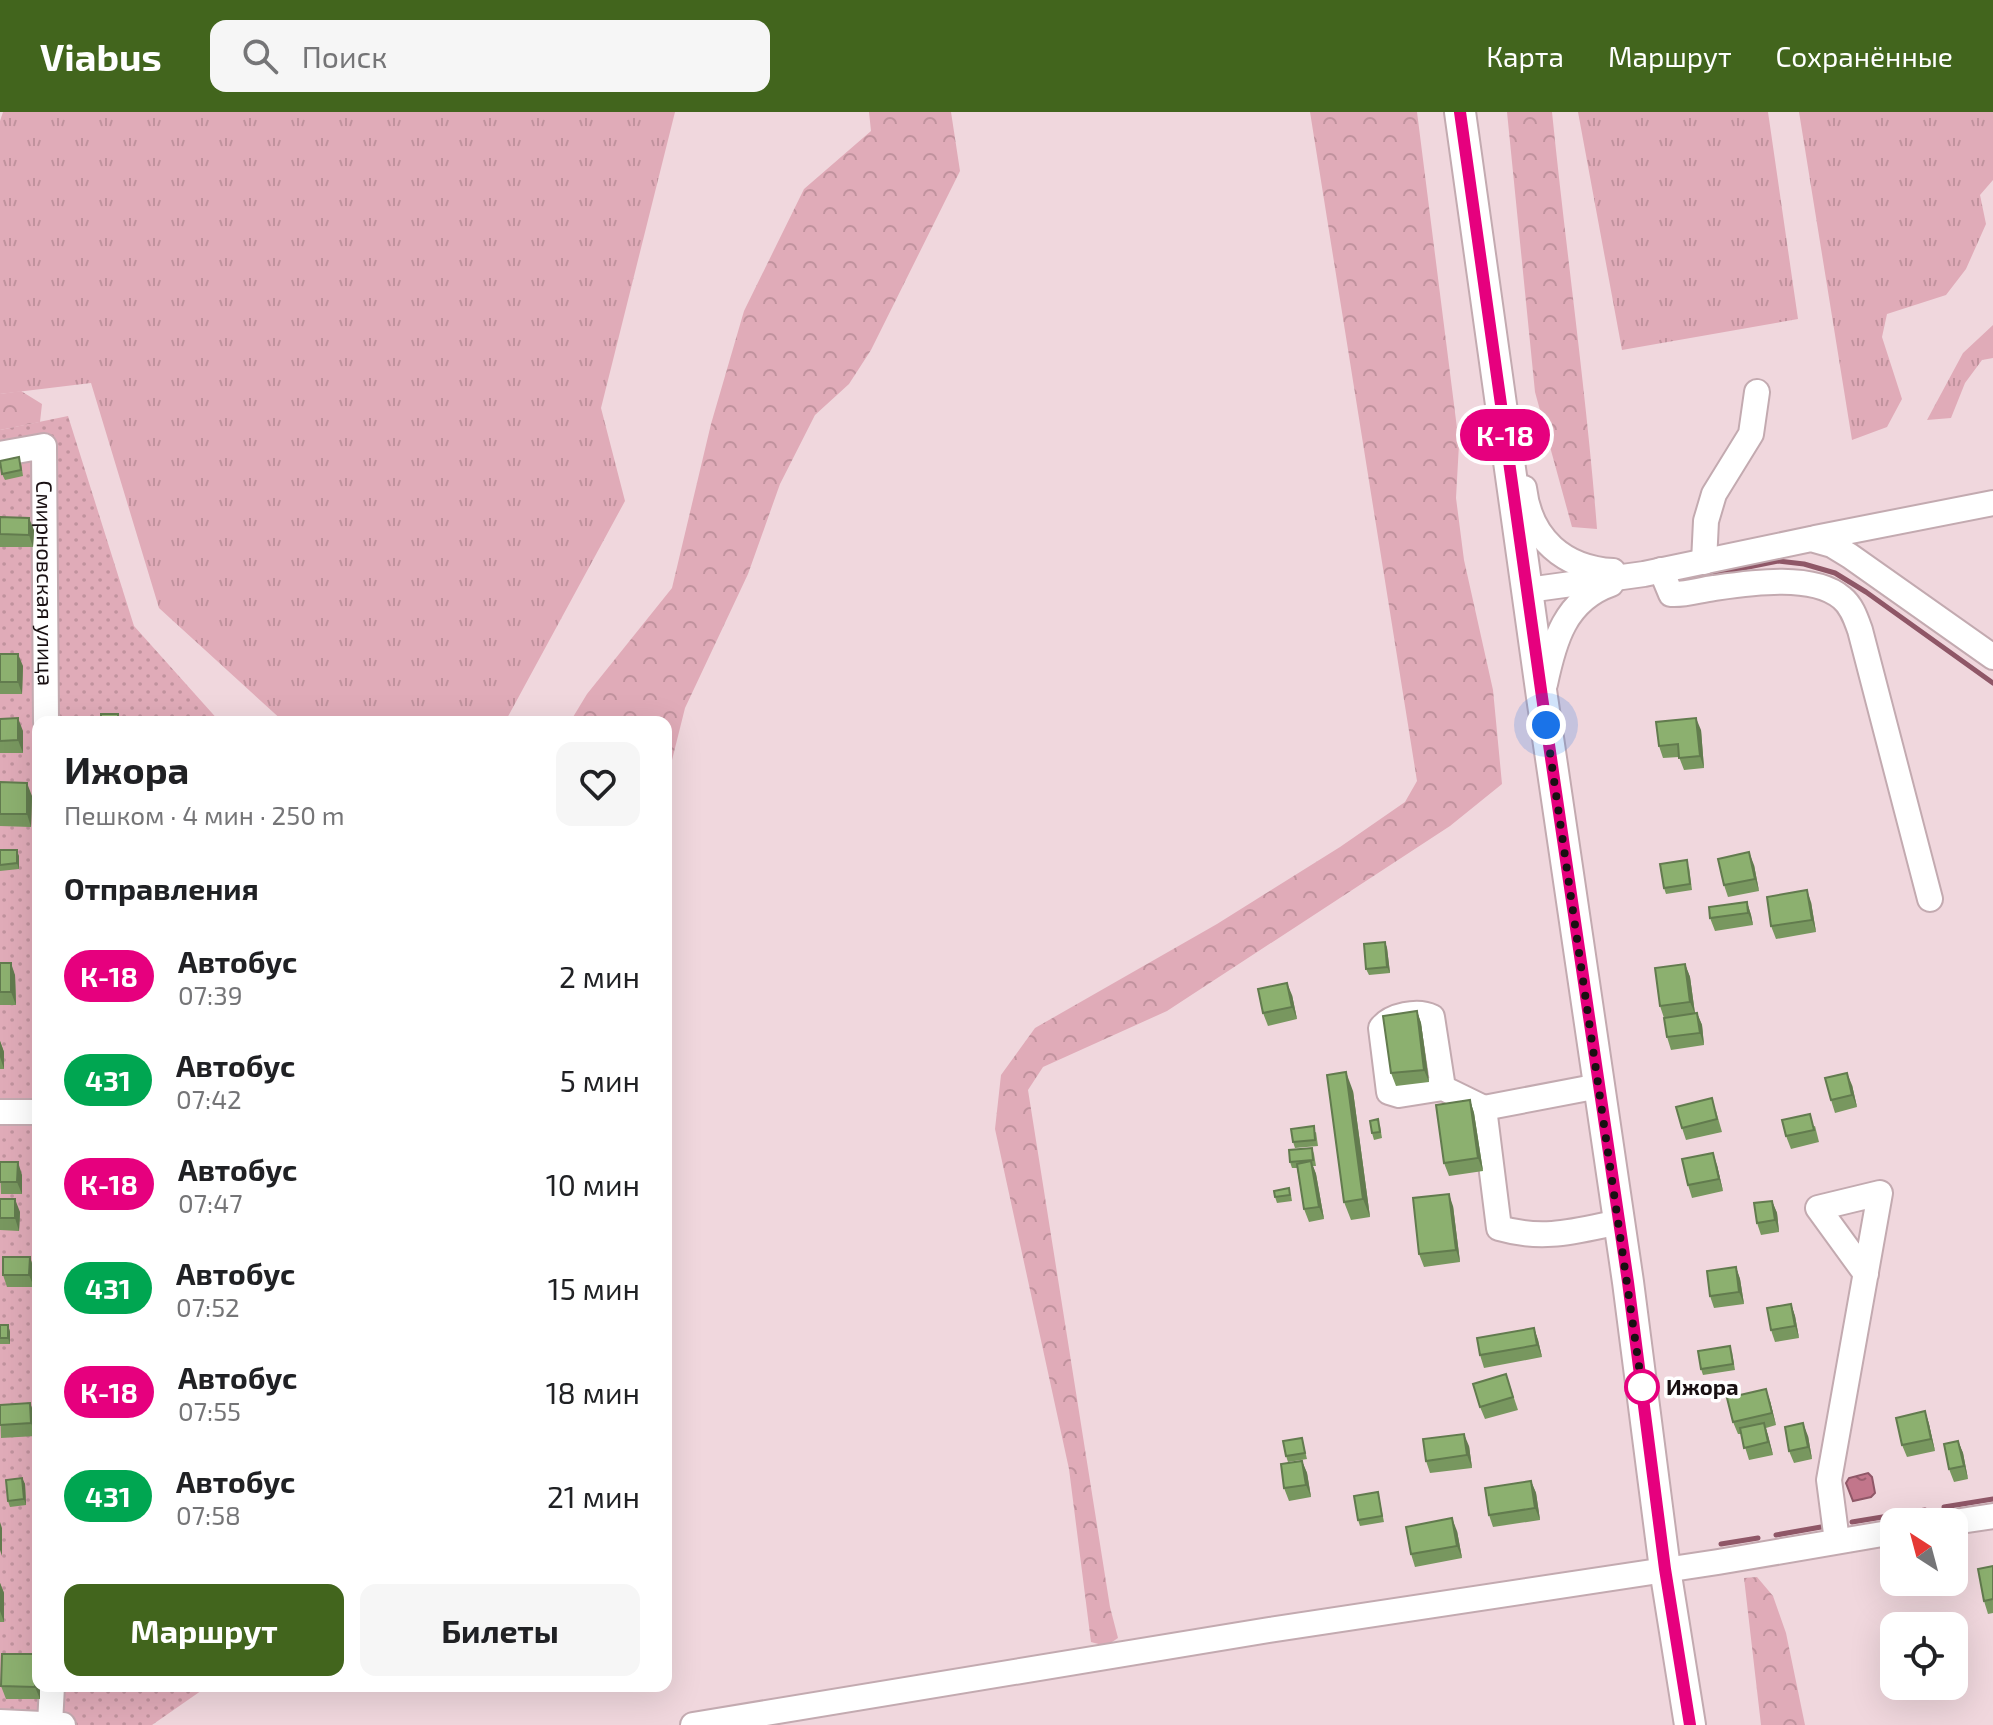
<!DOCTYPE html>
<html lang="ru">
<head>
<meta charset="utf-8">
<style>
	:root { --surface:#fff; --page:#f6f6f6; --text:#202124; --muted:#757577; --accent:#42651d }
	body { margin:0; font-family:"Exo 2",sans-serif; background:var(--page); color:var(--text); height:100vh; display:flex; flex-direction:column; font-size:30px; white-space:nowrap }
	* { box-sizing:border-box; margin:0 }
	p { font-size:26px; color:var(--muted) }
	.icon { flex:none; width:44px; height:44px; fill:none; stroke:currentColor; stroke-width:2; stroke-linecap:round; stroke-linejoin:round }
	.map { position:relative; flex:1; overflow:hidden }
	.drawer { position:absolute; left:32px; top:604px; width:640px; height:976px; display:flex; flex-direction:column; background:var(--surface); border-radius:16px; box-shadow:0 8px 32px #0002 }
	.drawer>* { flex:none }
	.badge { padding:0 16px; border-radius:26px; font-size:28px; line-height:52px }
	.needle { width:52px; rotate:324deg }
	.buttons { position:absolute; left:1880px; top:1396px; display:grid; gap:16px }
	.buttons a { display:grid; place-items:center; width:88px; height:88px; border-radius:16px; background:var(--surface); box-shadow:0 8px 32px #0002; font-size:40px }
	.you { position:absolute; width:40px; height:40px; margin:-20px; border:6px solid #fff; border-radius:50%; background:#1a73e8; box-shadow:0 0 0 12px #1a73e833 }
	.map>.badge { position:absolute; translate:-50% -50%; box-shadow:0 0 0 4px #fff }
	h2 { padding:0 32px; font-size:30px; line-height:72px }
	.round { display:grid; place-items:center; flex:none; width:84px; height:84px; border-radius:16px; background:var(--page) }
	.head { display:flex; align-items:center; justify-content:space-between; height:136px; padding:0 32px }
	h1 { font-size:38px; font-weight:700; line-height:60px }
	.primary-button { display:flex; gap:16px; margin-top:auto; padding:16px 32px }
	.primary-button a { flex:1; height:92px; border-radius:16px; background:var(--accent); color:#fff; font-size:32px; font-weight:700; line-height:92px; text-align:center }
	.primary-button a+a { background:var(--page); color:var(--text) }
	ul { padding:0; list-style:none }
	li { display:flex; align-items:center; gap:24px; height:104px; padding:0 32px }
	li div { flex:1 }
	li b { display:block; font-size:30px }
	li em { font-style:normal }
	li .badge { min-width:88px; font-weight:700; text-align:center }
	header { display:flex; align-items:center; gap:48px; box-sizing:border-box; height:112px; padding:0 40px; background:var(--accent); color:#fff }
	header strong { font-size:38px }
	nav { display:flex; gap:44px; margin-inline-start:auto; font-size:28px }
	.search { width:560px; height:72px; background:var(--page); display:flex; align-items:center; gap:20px; box-sizing:border-box; padding:0 28px; border-radius:16px; color:var(--muted); font-size:30px }
	.map>svg:first-child { display:block }
	.grass { fill:url(#grass-tufts) }
	.forest { fill:url(#forest-crowns) }
	.garden { fill:url(#garden-dots) }
	.water { fill:url(#water-ripples); stroke:#8f5767; stroke-width:2 }
	.lines { fill:none; stroke-linecap:round; stroke-linejoin:round }
	.stream { stroke:#8f5767; stroke-width:5 }
	.minor-casing { stroke:#c3aab0; stroke-width:28 }
	.major-casing { stroke:#c3aab0; stroke-width:34 }
	.minor { stroke:#fff; stroke-width:24 }
	.major { stroke:#fff; stroke-width:30 }
	.wall { fill:#78975f }
	.shaded-wall { fill:#627b4e }
	.building { fill:#8cb06f; stroke:#627b4e; stroke-width:2 }
	.line-casing { stroke:#fff; stroke-width:18 }
	.line { stroke:#e6007e; stroke-width:12 }
	.walk { stroke:#191012; stroke-width:8; stroke-dasharray:0 14.4 }
	.stop-dot { fill:#fff; stroke:#e6007e; stroke-width:4 }
	.labels { text-anchor:middle; stroke-width:7; stroke-linejoin:round; paint-order:stroke }
	.street-label { font-size:22px; fill:#191012; stroke:#fff }
	.stop-label { font-size:22px; font-weight:bold; fill:#191012; stroke:#fff; text-anchor:start }
</style>
</head>
<body>
<header>
<strong>Viabus</strong>
<div class="search"><svg class="icon" aria-label="search" viewBox="0 0 24 24"><circle cx="10" cy="10" r="6"/><path d="M15 15l6 6"/></svg>Поиск</div>
<nav><a>Карта</a><a>Маршрут</a><a>Сохранённые</a></nav>
</header>
<div class="map">
<svg width="1993" height="1613" viewBox="0 0 1993 1613">
	<defs>
		<pattern id="grass-tufts" width="24" height="20" patternUnits="userSpaceOnUse" patternTransform="scale(2)"><rect width="24" height="20" fill="#e0abb8"/><path d="M3 7l-1-3M5 7V3M7 7l1-3M15 17l-1-3M17 17v-4M19 17l1-3" fill="none" stroke="#c0929d"/></pattern>
		<pattern id="forest-crowns" width="20" height="18" patternUnits="userSpaceOnUse" patternTransform="scale(2)"><rect width="20" height="18" fill="#e0abb8"/><path d="M2 6a3 3 0 1 1 6 0M12 15a3 3 0 1 1 6 0" fill="none" stroke="#c0929d"/></pattern>
		<pattern id="garden-dots" width="8" height="8" patternUnits="userSpaceOnUse" patternTransform="scale(2)"><rect width="8" height="8" fill="#e0abb8"/><path d="M2 2h.1M6 6h.1" fill="none" stroke="#c0929d" stroke-width="1.8" stroke-linecap="round"/></pattern>
		<pattern id="water-ripples" width="26" height="14" patternUnits="userSpaceOnUse" patternTransform="scale(2)"><rect width="26" height="14" fill="#c2768b"/><path d="M2 4q2-2 4 0t4 0M15 11q2-2 4 0t4 0" fill="none" stroke="#9d5f70"/></pattern>
	</defs>
	<rect width="100%" height="100%" fill="#f0d7dd"/>
	<path class="grass" d="M3 0H675L601 296 625 389 505 610H284L159 496 91 271 0 282V9Z
		M1578 0H1768L1798 207 1622 238Z
		M1799 0H1993V68L1980 83 1986 112 1966 157 1946 183 1887 202 1882 225 1902 287 1887 315 1852 328Z
		M1993 213V246L1982 248 1965 271 1951 306 1927 308 1963 241Z"/>
	<path class="forest" d="M869 0H951L960 59 871 238 849 272 815 303 780 372 748 462 685 596 666 672V610H570L587 582 672 476 711 312 744 199 804 77 871 19Z
		M1310 0H1417L1459 332 1456 386 1464 448 1493 578 1502 672 1450 714 1167 899 1043 955 1028 978 1110 1495 1118 1526 1106 1534 1091 1530 1069 1357 995 1017 1001 963 1035 916 1217 812 1340 735 1405 690 1417 669Z
		M1507 0H1552C1566 139 1586 277 1597 417L1572 415 1535 280Z
		M21 279 42 292 40 310 0 318V282Z
		M1757 1465 1773 1484 1786 1521 1805 1613H1761L1744 1466Z"/>
	<path class="garden" d="M68 304 134 514 220 610H38V1574H208L152 1613H0V318Z"/>
	<path class="water" d="M1868 1361 1872 1365 1875 1381 1871 1385 1853 1389 1846 1371 1849 1366Z"/>
	<g class="lines">
		<path class="stream" d="M1684 468 1778 449 1804 452 1835 461 1866 480 1993 571
			M1944 1395 1993 1387
			M1852 1410 1925 1398
			M1776 1423 1821 1415
			M1721 1432 1758 1426"/>
		<defs>
			<g id="minor">
				<path id="s1" d="M0 342 44 334 46 610"/>
				<path d="M1524 376C1530 427 1564 456 1613 459"/>
				<path d="M1815 426 1993 391"/>
				<path d="M1704 450 1706 409 1714 382 1751 322 1757 280"/>
				<path d="M1661 458 1671 482C1686 483 1699 478 1714 476 1749 471 1813 461 1842 486 1852 494 1856 507 1860 518L1930 787"/>
				<path d="M1528 478 1644 462 1811 427 1832 433 1850 444 1993 545"/>
				<path d="M1545 572C1554 529 1565 488 1611 472"/>
				<path d="M1443 976 1399 983 1389 980 1381 916C1391 903 1418 898 1432 905L1443 976 1484 996 1499 1116C1544 1129 1575 1119 1619 1110"/>
				<path d="M1484 996 1599 974"/>
				<path d="M0 1000H38"/>
				<path d="M1954 1410 1993 1404"/>
				<path d="M1837 1429 1829 1368 1880 1081 1818 1096 1866 1162"/>
				<path d="M0 1610 63 1613"/>
				<path d="M50 1612 52 1574"/>
				<path d="M693 1613 1269 1518 1718 1450 1894 1420"/>
			</g>
			<path id="major" d="M1460 0 1542 585 1628 1170 1665 1457 1690 1613"/>
		</defs>
		<use href="#minor" class="minor-casing"/>
		<use href="#major" class="major-casing"/>
		<use href="#minor" class="minor"/>
		<use href="#major" class="major"/>
	</g>
	<path class="wall" d="M21 351 23 364 5 368 2 362Z
		M0 405 34 418 33 435H0Z
		M0 542 23 554 22 582H0Z
		M0 607 23 619V641H0Z
		M1701 618 1704 656 1684 658 1679 645 1663 646 1659 634Z
		M0 670 32 684 31 715 0 714Z
		M0 738 19 744V757L0 759Z
		M1754 753 1759 779 1728 785 1724 773Z
		M1689 755 1692 778 1666 782 1664 776Z
		M1747 790 1751 803 1753 813 1715 819 1710 806Z
		M1811 790 1816 820 1776 827 1771 814Z
		M1385 830 1387 836 1390 861 1369 863 1366 857Z
		M0 851 15 863 16 893H0Z
		M1685 852 1690 865 1695 901H1697L1702 913 1704 933 1671 938 1667 925 1664 906 1660 894Z
		M1292 883 1297 907 1268 914 1263 901Z
		M1417 899 1421 911 1429 970 1396 974 1391 961Z
		M0 929 4 940V957H0Z
		M1852 973 1857 995 1835 1001 1831 988Z
		M1353 979 1370 1105 1351 1108 1344 1090Z
		M1470 988 1474 1001 1483 1059 1449 1064 1444 1051Z
		M1716 999 1722 1020 1686 1028 1682 1016Z
		M1380 1014 1382 1026 1374 1028 1372 1021Z
		M1815 1014 1819 1030 1791 1037 1786 1024Z
		M1316 1020 1318 1034 1295 1036 1293 1030Z
		M1312 1036 1314 1042 1316 1054H1313L1316 1062 1324 1107 1309 1110 1304 1097 1297 1056H1292L1290 1050Z
		M0 1050 22 1063V1082H1Z
		M1717 1053 1723 1079 1692 1086 1688 1073Z
		M1291 1083 1292 1089 1277 1091 1275 1085Z
		M0 1087 20 1100 19 1119 0 1118Z
		M1772 1089 1777 1101 1779 1120 1761 1123 1757 1111Z
		M1453 1094 1460 1150 1424 1155 1419 1142Z
		M30 1145 34 1158V1175H7L3 1163Z
		M1736 1155 1740 1167 1744 1192 1714 1196 1710 1184Z
		M1791 1192 1795 1204 1799 1226 1775 1230 1771 1218Z
		M0 1213H8L10 1220V1232H0Z
		M1534 1216 1538 1228 1542 1245 1484 1256 1480 1243Z
		M1732 1240 1735 1258 1703 1263 1701 1257Z
		M1506 1262 1518 1298 1485 1307 1480 1295Z
		M1770 1289 1776 1313 1766 1316 1773 1343 1749 1348 1741 1322H1738L1733 1310Z
		M30 1291 35 1304 36 1324 1 1326 0 1293Z
		M1925 1299 1929 1312 1935 1339 1907 1345 1902 1333Z
		M1808 1324 1812 1347 1794 1351 1789 1339Z
		M1302 1326 1307 1347 1288 1350 1286 1344Z
		M1958 1329 1963 1341 1968 1367 1954 1370 1949 1357Z
		M1469 1334 1472 1356 1430 1361 1426 1349Z
		M1302 1349 1307 1361 1311 1385 1289 1389 1284 1376Z
		M22 1366 25 1372 26 1393 10 1395 8 1389Z
		M1531 1369 1536 1381 1540 1408 1493 1415 1489 1403Z
		M1378 1380 1384 1410 1360 1414 1358 1408Z
		M1457 1419 1462 1446 1415 1455 1411 1442Z
		M1993 1454V1501L1988 1502 1984 1489Z
		M0 1471 4 1481V1510H0Z
		M1 1574H40V1587H6Z"/>
	<path class="shaded-wall" d="M29 406 34 418 33 435 29 423Z
		M18 542 23 554 22 582 18 570Z
		M18 606 23 619V641L18 628Z
		M1696 606 1701 618 1704 656 1700 644Z
		M27 671 32 684 31 715 27 702Z
		M17 738 19 744V757L17 751Z
		M1749 740 1754 753 1759 779 1755 767Z
		M1807 778 1811 790 1816 820 1812 808Z
		M1747 790 1751 803 1753 813 1748 801Z
		M1385 830 1387 836 1390 861 1387 855Z
		M11 851 15 863 16 893 11 880Z
		M1685 852 1690 865 1695 902 1690 890Z
		M1287 871 1292 883 1297 907 1292 895Z
		M1417 899 1421 911 1429 970 1424 958Z
		M1697 901 1702 913 1704 933 1700 921Z
		M0 929 4 940V957L0 945Z
		M1346 960 1353 979 1370 1105 1363 1087Z
		M1847 961 1852 973 1857 995 1852 983Z
		M1470 988 1474 1001 1483 1059 1478 1046Z
		M1713 1041 1717 1053 1723 1079 1719 1067Z
		M1311 1049 1316 1062 1324 1107 1319 1095Z
		M18 1050 22 1063V1082L17 1070Z
		M1449 1082 1453 1094 1460 1150 1456 1138Z
		M15 1087 20 1100 19 1119 15 1106Z
		M1772 1089 1777 1101 1779 1120 1775 1108Z
		M30 1145 34 1158V1175L29 1163Z
		M1736 1155 1740 1167 1744 1192 1739 1180Z
		M1791 1192 1795 1204 1799 1226 1795 1214Z
		M8 1213 10 1220V1232L8 1226Z
		M1534 1216 1538 1228 1542 1245 1537 1233Z
		M1766 1277 1770 1289 1776 1313 1772 1301Z
		M30 1291 35 1304 36 1324 31 1311Z
		M1925 1299 1929 1312 1935 1339 1931 1327Z
		M1764 1311 1768 1323 1773 1343 1768 1330Z
		M1803 1311 1808 1324 1812 1347 1808 1335Z
		M1464 1322 1469 1334 1472 1356 1467 1343Z
		M1958 1329 1963 1341 1968 1367 1964 1354Z
		M1302 1349 1307 1361 1311 1385 1306 1373Z
		M22 1366 25 1372 26 1393 24 1387Z
		M1531 1369 1536 1381 1540 1408 1535 1396Z
		M1452 1406 1457 1419 1462 1446 1457 1434Z
		M0 1410 2 1416V1444L0 1438Z
		M0 1471 4 1481V1510L0 1499Z
		M35 1542 38 1549V1574H40V1587L35 1575Z"/>
	<path class="building" d="M19 345 21 358 2 362 0 349Z
		M0 405 29 406V423L0 422Z
		M0 542H18V570H0Z
		M101 602H118V610H101Z
		M18 606V628L0 629V607Z
		M1696 606 1700 644 1679 646 1678 632 1659 634 1656 610Z
		M0 670 27 671V702H0Z
		M0 738H17V751L0 753Z
		M1749 740 1755 767 1724 773 1718 747Z
		M1687 748 1690 772 1664 776 1660 752Z
		M1807 778 1812 808 1771 814 1767 785Z
		M1747 790 1748 801 1710 806 1709 795Z
		M1385 830 1387 855 1366 857 1364 832Z
		M0 851H11V880H0Z
		M1685 852 1690 890 1660 894 1655 856Z
		M1287 871 1292 895 1263 901 1258 877Z
		M1417 899 1424 958 1391 961 1383 904Z
		M1697 901 1700 921 1667 925 1664 906Z
		M1346 960 1363 1087 1344 1090 1327 963Z
		M1847 961 1852 983 1831 988 1825 966Z
		M1712 986 1717 1007 1682 1016 1676 995Z
		M1470 988 1478 1046 1444 1051 1436 993Z
		M1810 1002 1814 1018 1786 1024 1782 1008Z
		M1378 1007 1380 1020 1372 1021 1370 1009Z
		M1314 1014 1315 1028 1293 1030 1291 1017Z
		M1312 1036 1313 1048 1290 1050 1289 1038Z
		M1713 1041 1719 1067 1688 1073 1682 1047Z
		M1311 1049 1319 1095 1304 1097 1297 1052Z
		M0 1050H18L17 1070H0Z
		M1289 1076 1290 1083 1275 1085 1274 1079Z
		M1449 1082 1456 1138 1419 1142 1413 1086Z
		M0 1087H15V1106H0Z
		M1772 1089 1775 1108 1757 1111 1754 1091Z
		M3 1145H30L29 1163H3Z
		M1736 1155 1739 1180 1710 1184 1707 1159Z
		M1791 1192 1795 1214 1771 1218 1767 1196Z
		M0 1213H8V1226H0Z
		M1534 1216 1537 1233 1480 1243 1477 1226Z
		M1730 1234 1733 1252 1701 1257 1698 1239Z
		M1506 1262 1513 1285 1480 1295 1473 1272Z
		M1766 1277 1772 1301 1733 1310 1727 1286Z
		M30 1291 31 1311 0 1313V1293Z
		M1925 1299 1931 1327 1902 1333 1896 1306Z
		M1764 1311 1768 1330 1744 1336 1740 1316Z
		M1803 1311 1808 1335 1789 1339 1785 1315Z
		M1464 1322 1467 1343 1426 1349 1423 1327Z
		M1302 1326 1305 1341 1286 1344 1283 1329Z
		M1958 1329 1964 1354 1949 1357 1944 1332Z
		M1302 1349 1306 1373 1284 1376 1281 1352Z
		M22 1366 24 1387 8 1389 6 1368Z
		M1531 1369 1535 1396 1489 1403 1485 1376Z
		M1378 1380 1382 1404 1358 1408 1354 1384Z
		M1452 1406 1457 1434 1411 1442 1406 1415Z
		M1993 1454V1487L1984 1489 1978 1457Z
		M2 1542H35V1575L1 1574Z"/>
	<g class="lines">
		<defs>
			<path id="line" d="M1460 0 1542 585 1628 1170 1665 1457 1690 1613"/>
		</defs>
		<use href="#line" class="line-casing"/>
		<use href="#line" class="line"/>
		<path class="walk" d="M1546 613 1642 1275"/>
	</g>
	<circle class="stop-dot" cx="1642" cy="1275" r="16"/>
	<g class="labels">
		<g class="street-label">
			<text dy="8" stroke="none"><textPath href="#s1" startOffset="182">Смирновская улица</textPath></text>
		</g>
		<g class="stop-label">
			<text x="1666" y="1283">Ижора</text>
		</g>
	</g>
</svg>
<div class="buttons">
<a><svg class="needle" viewBox="-14 -14 28 28"><path d="M0-13l5 13h-10z" fill="#e53935"/><path d="M0 13l5-13h-10z" fill="#757577"/></svg></a>
<a><svg class="icon" aria-label="locate" viewBox="0 0 24 24"><circle cx="12" cy="12" r="6"/><path d="M12 2v4M12 18v4M2 12h4M18 12h4"/></svg></a>
</div>
<div class="you" style="left:1546px;top:613px"></div>
<b class="badge" style="left:1505px;top:323px;background:#e6007e;color:#fff">К-18</b>
<section class="drawer">
<div class="head"><div><h1>Ижора</h1><p>Пешком · 4 мин · 250 m</p></div><a class="round"><svg class="icon" aria-label="heart" viewBox="0 0 24 24"><path d="M12 20l-8-8c-3-5 5-10 8-4 3-6 11-1 8 4z"/></svg></a></div>
<h2>Отправления</h2>
<ul>
<li><span class="badge" style="background:#e6007e;color:#fff">К-18</span><div><b>Автобус</b><p>07:39</p></div><em>2 мин</em></li>
<li><span class="badge" style="background:#00a651;color:#fff">431</span><div><b>Автобус</b><p>07:42</p></div><em>5 мин</em></li>
<li><span class="badge" style="background:#e6007e;color:#fff">К-18</span><div><b>Автобус</b><p>07:47</p></div><em>10 мин</em></li>
<li><span class="badge" style="background:#00a651;color:#fff">431</span><div><b>Автобус</b><p>07:52</p></div><em>15 мин</em></li>
<li><span class="badge" style="background:#e6007e;color:#fff">К-18</span><div><b>Автобус</b><p>07:55</p></div><em>18 мин</em></li>
<li><span class="badge" style="background:#00a651;color:#fff">431</span><div><b>Автобус</b><p>07:58</p></div><em>21 мин</em></li>
</ul>
<div class="primary-button"><a>Маршрут</a><a>Билеты</a></div>
</section>
</div>
</body>
</html>
